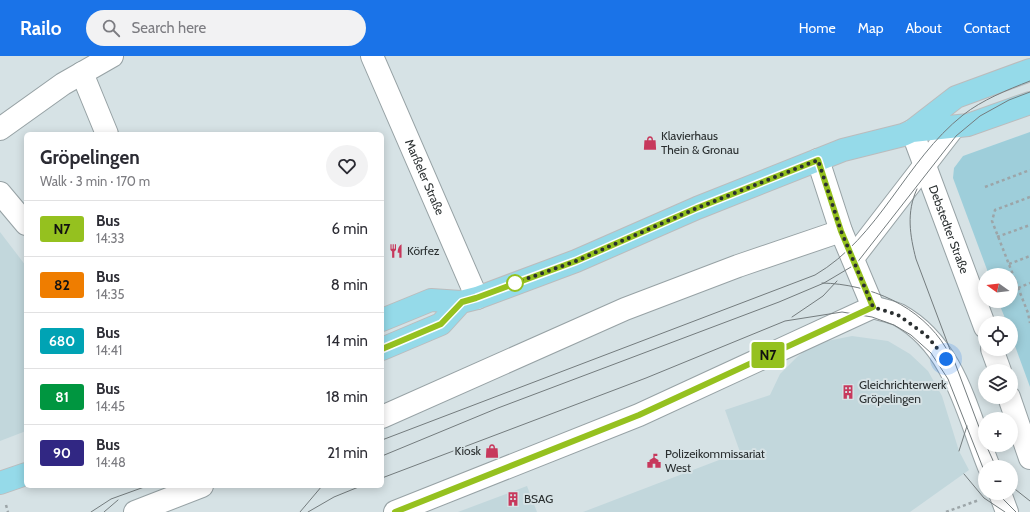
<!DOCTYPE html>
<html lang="en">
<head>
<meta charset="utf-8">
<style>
	:root { --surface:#fff; --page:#f2f2f3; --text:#2b2b33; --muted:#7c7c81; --line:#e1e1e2; --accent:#1a73e8 }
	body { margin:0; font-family:Cabin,sans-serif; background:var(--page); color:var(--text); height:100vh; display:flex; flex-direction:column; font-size:15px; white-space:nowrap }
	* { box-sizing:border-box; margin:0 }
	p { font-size:13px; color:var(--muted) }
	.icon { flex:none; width:22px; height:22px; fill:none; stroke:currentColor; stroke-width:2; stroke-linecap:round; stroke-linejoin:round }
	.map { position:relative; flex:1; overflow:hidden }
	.sheet { position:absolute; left:24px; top:76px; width:360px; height:356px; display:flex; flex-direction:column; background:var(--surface); border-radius:6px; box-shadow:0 2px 10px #0003 }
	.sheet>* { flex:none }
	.badge { padding:0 8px; border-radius:3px; font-size:14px; line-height:26px }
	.needle { width:26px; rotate:284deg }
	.buttons { position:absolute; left:978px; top:212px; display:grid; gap:8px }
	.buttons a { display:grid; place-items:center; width:40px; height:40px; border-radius:50%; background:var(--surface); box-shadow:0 2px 10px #0003; font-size:20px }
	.you { position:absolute; width:20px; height:20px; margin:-10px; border:3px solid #fff; border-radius:50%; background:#1a73e8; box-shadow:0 0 0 6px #1a73e833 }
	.map>.badge { position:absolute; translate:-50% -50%; box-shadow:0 0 0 2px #fff }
	.round { display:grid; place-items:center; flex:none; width:42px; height:42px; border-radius:21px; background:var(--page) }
	.head { display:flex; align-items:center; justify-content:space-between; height:68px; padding:0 16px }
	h1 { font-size:19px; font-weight:700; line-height:30px }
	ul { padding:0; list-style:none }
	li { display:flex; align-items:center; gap:12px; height:56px; padding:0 16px; border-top:1px solid var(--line) }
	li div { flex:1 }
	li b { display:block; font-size:15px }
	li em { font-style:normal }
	li .badge { min-width:44px; font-weight:700; text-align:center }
	header { display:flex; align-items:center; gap:24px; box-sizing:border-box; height:56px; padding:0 20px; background:var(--accent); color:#fff }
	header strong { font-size:19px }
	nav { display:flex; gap:22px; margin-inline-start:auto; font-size:14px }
	.search { width:280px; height:36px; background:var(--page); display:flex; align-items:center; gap:10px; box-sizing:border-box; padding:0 14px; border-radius:22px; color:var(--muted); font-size:15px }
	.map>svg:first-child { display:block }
	.built { fill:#c2d7dc }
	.green { fill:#9eceda }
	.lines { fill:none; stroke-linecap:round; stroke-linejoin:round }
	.minor-casing { stroke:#97a2a5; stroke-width:24 }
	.major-casing { stroke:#bbbcbd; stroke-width:24 }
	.path { stroke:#9ca5a8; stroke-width:2.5; stroke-dasharray:3 3; stroke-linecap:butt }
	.minor { stroke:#fff; stroke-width:22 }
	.major { stroke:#95dae9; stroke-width:22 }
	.tram { stroke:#747c7e; stroke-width:1 }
	.line-casing { stroke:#fff; stroke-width:9 }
	.line { stroke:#95c11f; stroke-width:6 }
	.walk { stroke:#2a2f30; stroke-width:4; stroke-dasharray:0 7.2 }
	.stop-dot { fill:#fff; stroke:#95c11f; stroke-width:2 }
	.labels { text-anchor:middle; stroke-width:4; stroke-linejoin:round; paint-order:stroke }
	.poi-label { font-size:12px; fill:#2a2f30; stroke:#d6e2e5; text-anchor:start }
	.street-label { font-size:12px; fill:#2a2f30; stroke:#d6e2e5 }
</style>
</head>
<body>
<header>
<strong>Railo</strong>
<div class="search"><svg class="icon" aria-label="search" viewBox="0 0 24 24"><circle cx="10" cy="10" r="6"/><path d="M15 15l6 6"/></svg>Search here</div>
<nav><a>Home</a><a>Map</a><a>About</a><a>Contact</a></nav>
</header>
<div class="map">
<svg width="1030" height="456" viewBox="0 0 1030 456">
	<rect width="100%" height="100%" fill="#d6e2e5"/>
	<path class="built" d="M0 176 26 210V375L0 385Z
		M852 280 888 285 910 298 928 315 942 340 959 395 969 414 910 456H583L740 396 725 354 770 339 780 318 797 301 806 294 827 285Z
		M527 430 537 456H458Z"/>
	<path class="green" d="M1030 76V331L1011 279V267H1007L998 245H1011V219H989L953 122 954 112 963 100Z"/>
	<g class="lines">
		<defs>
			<g id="minor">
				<path id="s1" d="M372 0 477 242"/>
				<path d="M82 17 107 78"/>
				<path d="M0 73 63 28 112 0"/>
				<path id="s2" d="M912 75 985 271"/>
				<path d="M818 104 841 175 873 251"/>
				<path d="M0 137 26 168"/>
				<path d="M853 202 954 71"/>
				<path d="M992 293 1000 315"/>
				<path d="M1009 341 1030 402"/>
				<path d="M382 361 625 253 738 210 841 175"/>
				<path d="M1000 437 1007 456"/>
				<path d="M135 456 202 430"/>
				<path d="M395 456 639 359 873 251C881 254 891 255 899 259 955 290 967 357 989 411"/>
			</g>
			<path id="major" d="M912 75 968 69 1030 47
				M382 264 431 244 461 246 477 242 576 205 697 152 843 94 903 79 912 75 956 41 1030 14
				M382 293 441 268 461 246
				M0 427 26 418"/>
		</defs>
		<use href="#minor" class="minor-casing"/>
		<use href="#major" class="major-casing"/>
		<path class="path" d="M985 131 1030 114
			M1030 141 995 154 992 165 1028 257 1030 267
			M997 181 1030 169
			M1009 208 1030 200
			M1018 232 1030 227
			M6 449 8 456
			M946 456 979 444"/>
		<use href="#minor" class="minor"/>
		<use href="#major" class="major"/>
		<path class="tram" d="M917 133C906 156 910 180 916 203L985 387
			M822 227C870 228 921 250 946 292
			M792 261 823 240 837 225
			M382 384 815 219C880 181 905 105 963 59 982 44 1007 34 1030 25
			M986 389 996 411
			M959 395 967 370
			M382 400 498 352 779 246 824 227 856 208 956 80 980 60 1009 44 1030 36
			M964 418 984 442 1005 456
			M382 422 646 322 785 265 842 256 872 261 894 269 911 279 931 297 948 323 985 417
			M1011 430 1030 445
			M997 437 1016 456
			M91 456 111 443 147 430
			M104 456 118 444
			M300 456 322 430
			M308 456 334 441 361 430"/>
	</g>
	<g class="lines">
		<defs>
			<path id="line" d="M382 293 441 268 462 246 476 242 576 205 697 152 818 104 841 175 873 251 639 359 395 456"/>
		</defs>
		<use href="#line" class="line-casing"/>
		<use href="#line" class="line"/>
		<path class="walk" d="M515 227 576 205 697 152 818 104 841 175 873 251 898 259 926 279 946 303"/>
	</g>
	<defs>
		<symbol id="shop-bare" viewBox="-9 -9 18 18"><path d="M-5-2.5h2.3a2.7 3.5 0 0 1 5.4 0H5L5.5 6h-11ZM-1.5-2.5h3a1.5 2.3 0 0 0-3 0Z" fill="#c7385c" stroke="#d6e2e5" stroke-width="2.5" paint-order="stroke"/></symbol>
		<symbol id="restaurant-bare" viewBox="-9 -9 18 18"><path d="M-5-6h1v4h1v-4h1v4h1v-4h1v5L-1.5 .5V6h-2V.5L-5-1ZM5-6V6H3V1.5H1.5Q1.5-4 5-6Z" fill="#c7385c" stroke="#d6e2e5" stroke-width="2.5" paint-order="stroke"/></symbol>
		<symbol id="building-bare" viewBox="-9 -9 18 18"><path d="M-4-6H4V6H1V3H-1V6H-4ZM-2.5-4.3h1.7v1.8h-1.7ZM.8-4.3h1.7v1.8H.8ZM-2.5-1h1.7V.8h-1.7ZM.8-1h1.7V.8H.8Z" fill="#c7385c" stroke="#d6e2e5" stroke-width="2.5" paint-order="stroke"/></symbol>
		<symbol id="civic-bare" viewBox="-9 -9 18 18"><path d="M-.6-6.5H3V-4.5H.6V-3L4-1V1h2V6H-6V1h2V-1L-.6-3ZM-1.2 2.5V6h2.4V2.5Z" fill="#c7385c" stroke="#d6e2e5" stroke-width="2.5" paint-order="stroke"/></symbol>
	</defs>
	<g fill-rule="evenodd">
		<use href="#shop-bare" x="640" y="77" width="20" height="20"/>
		<use href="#restaurant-bare" x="386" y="185" width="20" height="20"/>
		<use href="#building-bare" x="838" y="326" width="20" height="20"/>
		<use href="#shop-bare" x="482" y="385" width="20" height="20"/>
		<use href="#civic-bare" x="644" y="395" width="20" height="20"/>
		<use href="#building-bare" x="503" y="433" width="20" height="20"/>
	</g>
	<circle class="stop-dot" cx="515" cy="227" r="8"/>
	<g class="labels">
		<g class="poi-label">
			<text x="661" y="84">Klavierhaus<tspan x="661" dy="14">Thein &amp; Gronau</tspan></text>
			<text x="407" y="199">Körfez</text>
			<text x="859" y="333">Gleichrichterwerk<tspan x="859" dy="14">Gröpelingen</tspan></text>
			<text x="481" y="399" text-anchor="end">Kiosk</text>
			<text x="665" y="402">Polizeikommissariat<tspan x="665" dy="14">West</tspan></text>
			<text x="524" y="447">BSAG</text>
		</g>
		<g class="street-label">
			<text dy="4" stroke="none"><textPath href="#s1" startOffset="132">Marßeler Straße</textPath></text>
			<text dy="4" stroke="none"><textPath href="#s2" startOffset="105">Debstedter Straße</textPath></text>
		</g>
	</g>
</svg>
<div class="buttons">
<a><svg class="needle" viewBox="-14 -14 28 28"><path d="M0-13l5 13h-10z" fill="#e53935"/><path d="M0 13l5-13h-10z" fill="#7c7c81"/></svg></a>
<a><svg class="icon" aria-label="locate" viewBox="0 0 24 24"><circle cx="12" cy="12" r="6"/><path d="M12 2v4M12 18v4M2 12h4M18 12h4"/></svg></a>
<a><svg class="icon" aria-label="layers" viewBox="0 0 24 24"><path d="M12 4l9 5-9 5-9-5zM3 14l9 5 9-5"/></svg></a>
<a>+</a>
<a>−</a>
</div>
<div class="you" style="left:946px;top:303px"></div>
<b class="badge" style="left:768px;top:299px;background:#95c11f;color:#111">N7</b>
<section class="sheet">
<div class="head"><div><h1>Gröpelingen</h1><p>Walk · 3 min · 170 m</p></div><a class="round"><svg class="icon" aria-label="heart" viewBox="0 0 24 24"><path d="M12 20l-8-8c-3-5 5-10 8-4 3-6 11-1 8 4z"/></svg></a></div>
<ul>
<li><span class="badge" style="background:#95c11f;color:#111">N7</span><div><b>Bus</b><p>14:33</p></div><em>6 min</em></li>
<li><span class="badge" style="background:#ef7d00;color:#111">82</span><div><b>Bus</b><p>14:35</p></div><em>8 min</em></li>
<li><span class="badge" style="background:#00a3b4;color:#fff">680</span><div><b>Bus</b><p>14:41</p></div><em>14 min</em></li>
<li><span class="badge" style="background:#009640;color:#fff">81</span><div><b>Bus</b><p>14:45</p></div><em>18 min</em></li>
<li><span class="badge" style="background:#312783;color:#fff">90</span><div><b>Bus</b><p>14:48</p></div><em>21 min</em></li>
</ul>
</section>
</div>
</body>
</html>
